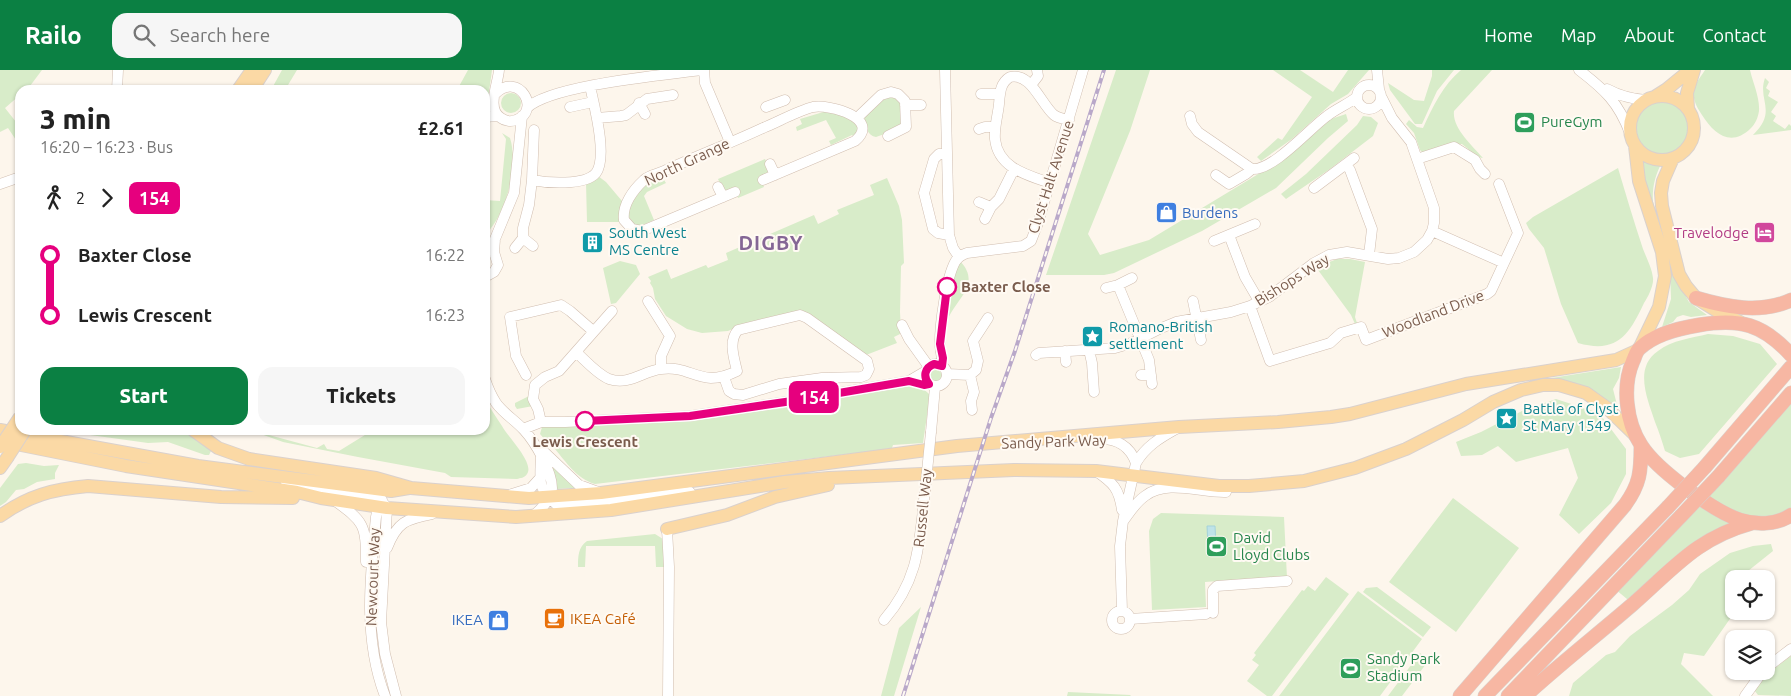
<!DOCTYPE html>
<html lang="en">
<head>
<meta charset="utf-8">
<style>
	:root { --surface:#fff; --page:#f6f6f6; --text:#222; --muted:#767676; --accent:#0b8043 }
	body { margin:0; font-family:Ubuntu,sans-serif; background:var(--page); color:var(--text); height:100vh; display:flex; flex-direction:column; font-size:19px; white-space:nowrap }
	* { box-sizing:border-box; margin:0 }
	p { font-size:16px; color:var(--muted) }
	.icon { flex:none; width:28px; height:28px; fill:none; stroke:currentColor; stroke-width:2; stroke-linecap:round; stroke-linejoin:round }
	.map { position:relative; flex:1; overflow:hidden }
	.panel { position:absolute; left:15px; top:15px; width:475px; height:350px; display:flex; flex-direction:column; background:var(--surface); border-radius:15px; box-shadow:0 1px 4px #0004 }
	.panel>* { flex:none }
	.badge { padding:0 10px; border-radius:8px; font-size:18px; line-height:32px }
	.fabs { position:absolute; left:1725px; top:500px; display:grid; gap:10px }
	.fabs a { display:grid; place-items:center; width:50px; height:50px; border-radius:10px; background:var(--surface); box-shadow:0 1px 4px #0004; font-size:25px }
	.map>.badge { position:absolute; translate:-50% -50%; box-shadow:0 0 0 2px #fff }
	.legs { display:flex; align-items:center; gap:8px; height:55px; padding:0 25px; font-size:16px }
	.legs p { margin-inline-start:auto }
	.head { display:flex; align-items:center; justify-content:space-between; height:85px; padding:0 25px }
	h1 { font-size:28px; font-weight:800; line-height:38px }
	.action { display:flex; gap:10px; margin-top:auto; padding:10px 25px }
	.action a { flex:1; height:58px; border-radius:15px; background:var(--accent); color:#fff; font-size:20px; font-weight:800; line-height:58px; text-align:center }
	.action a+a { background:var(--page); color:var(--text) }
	ul { padding:0 25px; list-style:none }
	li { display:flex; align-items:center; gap:18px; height:60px; font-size:19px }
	li i { display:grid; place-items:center; width:8px; height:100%; margin:0 6px; background:currentColor }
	li i::after { content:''; width:12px; height:12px; margin:-6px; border:4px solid; border-radius:50%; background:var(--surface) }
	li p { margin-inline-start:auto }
	li:first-child i { background:linear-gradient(#0000 50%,currentColor 0) }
	li:last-child i { background:linear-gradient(currentColor 50%,#0000 0) }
	header { display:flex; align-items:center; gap:30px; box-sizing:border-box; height:70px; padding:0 25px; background:var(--accent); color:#fff }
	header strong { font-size:24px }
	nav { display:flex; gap:28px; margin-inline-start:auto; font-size:18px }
	.search { width:350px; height:45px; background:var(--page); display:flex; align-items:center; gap:12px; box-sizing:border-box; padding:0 18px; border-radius:15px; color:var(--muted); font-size:19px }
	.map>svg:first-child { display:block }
	.green { fill:#d8ecc9 }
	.water { fill:#bfe3e8; stroke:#a5d3da }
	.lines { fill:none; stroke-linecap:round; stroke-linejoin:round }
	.minor-casing { stroke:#d1beb0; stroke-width:11 }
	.major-casing { stroke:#dad1cd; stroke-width:14 }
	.highway-casing { stroke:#dad1cd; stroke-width:15 }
	.minor { stroke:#fff; stroke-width:10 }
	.major { stroke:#fbd9a5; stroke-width:12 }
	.highway { stroke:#f7b7a3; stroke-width:14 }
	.rail-casing { stroke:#b9a8c9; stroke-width:4 }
	.rail { stroke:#fffaf3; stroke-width:2; stroke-dasharray:5.5; stroke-linecap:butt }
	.minor-bridge-casing { stroke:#d1beb0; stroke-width:11; stroke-linecap:butt }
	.major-bridge-casing { stroke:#dad1cd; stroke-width:14; stroke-linecap:butt }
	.highway-bridge-casing { stroke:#dad1cd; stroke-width:15; stroke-linecap:butt }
	.minor-bridge { stroke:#fff; stroke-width:10 }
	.major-bridge { stroke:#fbd9a5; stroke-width:12 }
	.highway-bridge { stroke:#f7b7a3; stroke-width:14 }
	.line-1-casing { stroke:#fff; stroke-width:11 }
	.line-1 { stroke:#e6007e; stroke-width:8 }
	.stop-1-dot { fill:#fff; stroke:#e6007e; stroke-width:2.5 }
	.labels { text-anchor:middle; stroke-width:4; stroke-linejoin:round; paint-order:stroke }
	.leisure-label { font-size:15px; fill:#27864d; stroke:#fffaf3; text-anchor:start }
	.street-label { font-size:15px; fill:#7a5c4d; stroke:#fffaf3 }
	.shop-label { font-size:15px; fill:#366cbe; stroke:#fffaf3; text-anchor:start }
	.culture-label { font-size:15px; fill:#0d838f; stroke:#fffaf3; text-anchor:start }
	.hotel-label { font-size:15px; fill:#b23c85; stroke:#fffaf3; text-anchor:end }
	.stop-label { font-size:15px; font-weight:bold; fill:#7a5c4d; stroke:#fffaf3; text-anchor:start }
	.food-label { font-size:15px; fill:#c56008; stroke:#fffaf3; text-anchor:start }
	.district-label { font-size:20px; font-weight:bold; letter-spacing:1px; fill:#846695; stroke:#fffaf3 }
</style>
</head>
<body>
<header>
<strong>Railo</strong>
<div class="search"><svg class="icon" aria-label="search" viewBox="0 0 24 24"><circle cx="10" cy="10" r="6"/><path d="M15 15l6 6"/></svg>Search here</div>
<nav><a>Home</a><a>Map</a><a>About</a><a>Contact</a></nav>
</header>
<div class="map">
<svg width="1791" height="626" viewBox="0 0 1791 626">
	<rect width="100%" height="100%" fill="#fdf6ec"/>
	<path class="green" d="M0 0H42L27 20H20V25L5 38 20 57V76L8 58 0 62Z
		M282 0H297L285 20H271Z
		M468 0H492L489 22 485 34V20H457Z
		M1116 0H1150L1130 61 1088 164 1100 185 1149 170 1265 100 1295 80 1331 49 1346 44 1348 51 1328 68 1276 118 1202 161 1114 203 1104 205H1046Z
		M1273 0H1300L1333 22 1348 0H1369L1348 24 1331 34 1292 69 1261 91 1257 87 1278 68 1282 70 1312 27Z
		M1432 0H1454L1437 21 1422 54H1415L1390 20 1388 13 1414 30 1424 31 1432 6Z
		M1461 0H1492L1454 41C1452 58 1472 75 1483 88L1478 87 1462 74 1450 75 1423 83 1420 80 1414 63 1406 54 1409 50 1417 57 1423 58C1433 36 1443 15 1461 0Z
		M1705 0H1750C1753 13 1760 28 1759 41 1758 48 1755 54 1751 58 1731 78 1714 64 1702 45 1698 39 1693 31 1694 24 1694 14 1700 8 1705 0Z
		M1765 8 1769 12 1766 18 1770 21 1768 26 1778 32 1771 42 1776 46 1773 51 1785 59 1789 54 1791 56V60L1753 65C1778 41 1757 30 1765 8Z
		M501 33a10 10 0 1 1 20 0a10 10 0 1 1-20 0Z
		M886 25 901 28 904 57 876 67C866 65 866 55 864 47Z
		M1635 57a27 27 0 1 1 54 0a27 27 0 1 1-54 0Z
		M830 40 848 45 859 58 854 67 852 65 831 75 829 71 836 68 826 50 797 61 796 57 802 54 800 49Z
		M1363 46 1371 47 1378 53 1373 66 1330 99 1286 129 1281 124 1306 104 1357 55Z
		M502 63 510 68C519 96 506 145 485 165V130L500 131 506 69Z
		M1640 86 1652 91 1662 92C1655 106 1652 117 1653 132L1673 204 1689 232 1707 245 1691 247 1683 245 1677 247 1673 252 1662 257 1671 229 1670 201 1651 139Z
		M765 89 769 99 767 104 760 107 764 117 738 128 734 118 727 121 722 118 718 109Z
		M1618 98C1626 125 1634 152 1643 179 1646 187 1652 198 1653 208 1654 215 1648 227 1644 233 1629 265 1617 284 1578 273L1561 234 1544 178 1529 159 1526 153 1533 147Z
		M598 106 606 112 622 131 621 152H587L586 113Z
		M662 107 666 113 647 122 644 126 654 150 638 157 628 151C628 136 636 120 648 112 653 108 657 109 662 107Z
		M887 108 899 136 902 150 904 193 901 196 900 242 901 261 900 264 894 267 897 273 866 285 807 243 743 254 728 261 702 263 687 259 666 246 655 229 653 218 650 213 651 211 648 207 667 199 671 209 706 195 708 198 728 190 726 183 814 145 818 154 839 144 837 140 874 125 870 115Z
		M1337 189H1350L1365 192 1355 247 1357 253 1355 254 1351 245 1318 200 1327 193Z
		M620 191 636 195 640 204 616 233 611 234 603 198Z
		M960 191C982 214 956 229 948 249L954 207Z
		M1708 264 1733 266 1760 274 1777 294 1699 384 1680 388 1665 381C1662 371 1659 362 1655 352 1648 330 1633 298 1658 281 1672 270 1692 268 1708 264Z
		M1621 297 1619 308 1613 319 1619 343C1592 317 1577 310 1539 310Z
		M930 306a6 6 0 1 1 12 0a6 6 0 1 1-12 0Z
		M903 316C914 316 922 316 930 325L923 373 893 375 892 378 865 382 595 414C577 409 566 392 555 379H553L540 364 542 357 670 352 784 338Z
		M1791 323V445L1735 458 1633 534 1615 519Z
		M529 326 533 336 517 339 515 336V333Z
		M485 329C490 338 496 347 502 356 507 366 535 393 527 404 525 408 520 408 517 409L451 407 445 403 358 387 283 372 250 360 317 378 324 374 327 379 339 381 373 360H485Z
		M1556 329 1599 343 1626 379V404L1611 433 1579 464 1559 445 1578 408 1568 378 1516 392 1498 376 1482 385 1461 386 1456 372 1481 362 1522 341Z
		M54 360H184L211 381 209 385H205L168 372 148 373Z
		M26 393 44 396 59 395 55 403V409L37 412 24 419 16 420 6 432 0 436V418L18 394Z
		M552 395 574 416V418L557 419Z
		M1453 428 1519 478 1456 562 1389 512Z
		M1161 443 1284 447 1287 508 1285 506 1205 512 1206 537 1152 540 1149 461 1153 449Z
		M655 464 663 469 665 497H656L655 476H586L585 497H578C578 487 578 477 587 471Z
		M1771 474 1773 481 1738 509H1734V512L1726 519 1734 543 1704 586 1684 583 1681 594 1713 626H1569L1573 613 1606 585 1615 582 1630 566 1672 535 1689 520 1700 504 1730 483 1753 476Z
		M1326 507 1349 524 1272 626H1267L1247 611 1259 595 1252 590 1256 585 1254 583 1302 520 1304 521 1308 516 1315 521Z
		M1377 517 1431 557 1423 567 1363 522 1366 518Z
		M1358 521 1422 569 1380 626H1279Z
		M921 537 894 626H881L899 558Z
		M1420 583 1429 590 1402 626H1388Z
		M1791 586V626L1758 625 1754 620 1768 603Z
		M1068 622 1131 625 1130 626H1067Z"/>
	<path class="water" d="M1207 456H1215L1216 476H1208Z"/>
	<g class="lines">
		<defs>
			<path id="minor" d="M704 0 705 13 730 72
				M945 0 949 165 953 178 959 187
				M1377 0 1379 19
				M1579 0C1605 20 1618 32 1630 63
				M1357 27a12 12 0 1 1 24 0a12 12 0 1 1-24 0Z
				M1031 15 1038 6 1037 0
				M1607 19C1620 26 1631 29 1646 30
				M117 20 118 0
				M495 24C519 0 542 41 516 50 511 52 505 51 501 48 486 39 498 14 499 0
				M981 24H999
				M639 33 645 44
				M905 35H921
				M570 37 593 32
				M766 37 785 30
				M527 38C551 15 665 5 701 0
				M1190 46 1192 54 1198 62 1252 99
				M485 47 498 46
				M597 48 621 46 626 45 647 29 673 25
				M857 48 881 25 891 22 898 24 905 31 906 57 888 66
				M979 59 985 57H995
				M947 83 939 84 934 89 924 123 933 159 938 163 949 165
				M1417 89 1454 77 1475 90 1480 99 1485 104
				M770 94 775 105
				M1346 94 1354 88
				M1216 105 1229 114 1246 104 1252 99C1273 101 1310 58 1327 46 1336 39 1348 34 1357 27
				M532 110 534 60
				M1050 113C1027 105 998 98 995 69 994 57 998 45 999 34 1000 23 1000 13 1010 7 1031 2 1041 34 1054 45 1058 48 1064 49 1069 50
				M0 114 20 107
				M718 117 723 127
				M1314 118 1346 94 1350 100 1372 159 1369 185
				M735 122 642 161 632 159 624 150C622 135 633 120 644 110 649 105 658 104 664 101 697 86 731 73 763 58 778 52 797 41 813 37 829 34 882 48 855 71L763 110
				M979 132 991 137
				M985 149 991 137 999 129 1014 99
				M1432 161 1504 193 1518 163 1499 114
				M1229 165 1245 207 1259 231
				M523 168 533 176
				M1214 171 1255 154
				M485 177 494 182 498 195 494 202 485 207
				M515 178 523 168V158L529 135 532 110C547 113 585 116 596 103 608 87 594 35 590 16
				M494 182 495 169 514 123 522 46
				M1118 215 1149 290 1152 314
				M1106 218 1118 215 1132 208
				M648 231 670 266 661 286V299
				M1193 231 1201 270
				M1250 236 1270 291 1330 273 1341 263 1361 257 1366 270 1487 224 1491 221 1504 193
				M902 255 909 269 929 297
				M1089 280 1092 293 1094 322
				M1065 281 1066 292
				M576 282C586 291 597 304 609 309 629 316 643 301 661 299 683 296 693 307 711 308 720 308 729 305 737 301 734 288 728 271 738 260L800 245 807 248 867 291 869 299 866 305 861 307 822 308 779 314 743 325 734 324 729 321 724 307
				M1036 285 1039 283 1115 278 1129 274 1159 259 1176 252 1231 242 1250 236 1269 227 1314 193 1329 185 1347 182 1388 189 1399 188 1414 182 1427 170 1432 161 1434 153V138L1411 72 1392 48 1382 28
				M925 305a11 11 0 1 1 22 0a11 11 0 1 1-22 0Z
				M942 296C943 288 940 281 940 273 940 253 946 209 955 192 958 187 961 185 967 183L1023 176 1031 171 1038 153 1083 0
				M947 304 970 305 976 300 978 291 973 271 988 248
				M526 305 516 286 510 247 561 235 570 241 593 261
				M970 305 974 322 971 331 972 340
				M1141 305H1151
				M485 309C488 318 491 325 496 333 504 344 515 350 524 360 535 372 552 401 552 418 551 430 541 439 533 446
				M541 352 538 339 533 329 535 315 545 307 559 301 612 241
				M523 359 541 352H565L690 346 792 331 909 311 926 301
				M931 362 935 317
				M1098 369C1116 368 1130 376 1136 393
				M539 377 579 415 598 422
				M541 387C540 412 537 418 557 435L690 422
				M1096 401C1113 413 1119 418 1122 440
				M286 412 310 418 373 427 381 430 387 438 381 552 385 584 396 626
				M509 425 531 418 540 408
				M334 430C364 452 366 454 366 492
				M382 430 378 437 376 447C370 507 363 569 385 626
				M1124 450C1130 442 1136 432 1145 426 1167 409 1201 423 1226 422
				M667 459 669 497 668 626
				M387 478C397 452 406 449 432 444
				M1122 541 1120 476 1123 451 1136 393C1146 376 1160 368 1176 359
				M1112 550a9 9 0 1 1 18 0a9 9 0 1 1-18 0Z
				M1213 543V520L1217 516 1287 511
				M1130 549 1206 544
				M884 550C920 508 919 473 925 421
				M1766 598 1791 579
				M1745 626 1763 601"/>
			<path id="major" d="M238 20 252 0
				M252 20 265 0
				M1630 58a32 32 0 1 1 64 0a32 32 0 1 1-64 0Z
				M1656 26 1667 19 1690 0
				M1688 38 1687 23 1694 0
				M1635 76 1639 111 1662 182 1665 206 1659 237 1639 279
				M1673 88 1663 111 1661 123 1662 136 1679 204 1686 216 1696 228 1717 241 1740 252
				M0 360 198 396 391 421 409 418
				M193 360 218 378 249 389 376 408 411 418 529 428 601 423 957 376 1179 357 1278 352 1331 347 1350 344 1466 314 1616 290 1638 280
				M6 372 126 396 297 422 321 428 387 438 516 447 611 440 785 412 829 408 1014 400 1096 401 1219 416H1249L1304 411 1355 398 1406 379 1463 350 1493 332 1521 320 1543 315H1559L1586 323 1607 338 1636 366
				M0 398 7 388
				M0 446C28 426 53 419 88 416L221 427 293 428
				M667 459 727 445 775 427 828 415"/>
			<path id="highway" d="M1696 228C1726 237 1761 244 1791 230
				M1791 285C1763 254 1740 248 1699 255 1680 258 1655 264 1640 278 1636 281 1635 287 1633 291 1622 316 1626 352 1641 375 1656 399 1713 441 1740 450 1756 455 1776 455 1791 445
				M1705 397 1791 297
				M1718 407 1791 323
				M1460 626 1625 435C1640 414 1641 402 1641 376
				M1485 626 1668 437
				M1508 626 1681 446
				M1525 626C1560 594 1597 565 1633 534 1674 498 1697 468 1752 453"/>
		</defs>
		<use href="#minor" class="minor-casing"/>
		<use href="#major" class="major-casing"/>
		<use href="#highway" class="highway-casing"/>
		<use href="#minor" class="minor"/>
		<use href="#major" class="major"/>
		<use href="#highway" class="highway"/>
		<defs>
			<path id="rail" d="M903 626 991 348 1015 281 1104 0"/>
		</defs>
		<use href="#rail" class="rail-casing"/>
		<use href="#rail" class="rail"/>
		<defs>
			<path id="minor-bridge" d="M925 421 931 362"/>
			<path id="major-bridge" d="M0 377 20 347
				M7 388 25 360"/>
			<path id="highway-bridge" d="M1668 437 1705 397
				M1681 446 1718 407"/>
		</defs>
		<use href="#minor-bridge" class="minor-bridge-casing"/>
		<use href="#major-bridge" class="major-bridge-casing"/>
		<use href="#highway-bridge" class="highway-bridge-casing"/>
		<use href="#minor-bridge" class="minor-bridge"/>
		<use href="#major-bridge" class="major-bridge"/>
		<use href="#highway-bridge" class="highway-bridge"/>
	</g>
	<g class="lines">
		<defs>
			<path id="line-1" d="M585 351 690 346 792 331 909 311 924 315 929 314C923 307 924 298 934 294L942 296 943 288 940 274 947 217"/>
		</defs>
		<use href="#line-1" class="line-1-casing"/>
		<use href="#line-1" class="line-1"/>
	</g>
	<defs>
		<symbol id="stadium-square" viewBox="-11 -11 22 22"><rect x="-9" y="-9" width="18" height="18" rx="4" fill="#2e9e5b" stroke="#fffaf3"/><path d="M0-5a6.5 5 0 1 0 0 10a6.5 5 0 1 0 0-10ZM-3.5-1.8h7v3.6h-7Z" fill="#fff"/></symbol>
		<symbol id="shop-square" viewBox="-11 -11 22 22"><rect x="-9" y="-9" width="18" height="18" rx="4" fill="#3f7fe0" stroke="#fffaf3"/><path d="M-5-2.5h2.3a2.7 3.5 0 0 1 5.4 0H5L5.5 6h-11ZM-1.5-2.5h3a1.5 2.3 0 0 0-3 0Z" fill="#fff"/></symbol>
		<symbol id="hotel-square" viewBox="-11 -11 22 22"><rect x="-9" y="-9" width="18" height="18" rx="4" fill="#d1479c" stroke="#fffaf3"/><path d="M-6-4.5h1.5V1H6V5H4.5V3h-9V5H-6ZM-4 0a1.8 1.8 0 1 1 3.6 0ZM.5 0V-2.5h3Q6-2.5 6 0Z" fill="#fff"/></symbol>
		<symbol id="building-square" viewBox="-11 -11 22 22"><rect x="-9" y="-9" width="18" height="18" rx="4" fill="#0f9aa8" stroke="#fffaf3"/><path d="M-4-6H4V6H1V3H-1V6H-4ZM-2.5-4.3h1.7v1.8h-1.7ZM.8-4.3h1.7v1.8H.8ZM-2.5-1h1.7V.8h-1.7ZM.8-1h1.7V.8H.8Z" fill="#fff"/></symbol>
		<symbol id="sight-square" viewBox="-11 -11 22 22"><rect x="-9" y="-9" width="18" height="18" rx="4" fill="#0f9aa8" stroke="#fffaf3"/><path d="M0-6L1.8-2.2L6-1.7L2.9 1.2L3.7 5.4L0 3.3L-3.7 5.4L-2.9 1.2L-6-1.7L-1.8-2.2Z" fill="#fff"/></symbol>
		<symbol id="cafe-square" viewBox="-11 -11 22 22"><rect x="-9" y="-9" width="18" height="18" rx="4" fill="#e8710a" stroke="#fffaf3"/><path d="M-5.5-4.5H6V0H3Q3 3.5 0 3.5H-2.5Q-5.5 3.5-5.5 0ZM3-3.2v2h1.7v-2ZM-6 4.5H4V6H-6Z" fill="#fff"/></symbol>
	</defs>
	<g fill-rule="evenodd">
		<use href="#stadium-square" x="1512" y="40" width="25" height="25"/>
		<use href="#shop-square" x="1154" y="130" width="25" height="25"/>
		<use href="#hotel-square" x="1752" y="150" width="25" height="25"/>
		<use href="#building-square" x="580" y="160" width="25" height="25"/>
		<use href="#sight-square" x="1080" y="254" width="25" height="25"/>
		<use href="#sight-square" x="1494" y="336" width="25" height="25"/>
		<use href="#stadium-square" x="1204" y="464" width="25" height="25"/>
		<use href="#cafe-square" x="542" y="536" width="25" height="25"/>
		<use href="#shop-square" x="486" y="538" width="25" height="25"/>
		<use href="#stadium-square" x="1338" y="586" width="25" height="25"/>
	</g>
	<g class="stop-1-dot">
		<circle cx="947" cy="217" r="9"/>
		<circle cx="585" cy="351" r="9"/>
	</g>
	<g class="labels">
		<g class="leisure-label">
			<text x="1541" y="57">PureGym</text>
			<text x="1233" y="473">David<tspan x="1233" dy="17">Lloyd Clubs</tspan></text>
			<text x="1367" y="594">Sandy Park<tspan x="1367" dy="17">Stadium</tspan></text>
		</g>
		<g class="street-label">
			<text transform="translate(687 92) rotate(-25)" y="5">North Grange</text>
			<text transform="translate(1051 107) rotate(-72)" y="5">Clyst Halt Avenue</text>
			<text transform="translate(1292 210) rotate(-32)" y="5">Bishops Way</text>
			<text transform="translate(1433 244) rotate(-21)" y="5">Woodland Drive</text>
			<text transform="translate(1054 372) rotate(-2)" y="5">Sandy Park Way</text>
			<text transform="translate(923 438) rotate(-84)" y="5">Russell Way</text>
			<text transform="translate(373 507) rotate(-88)" y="5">Newcourt Way</text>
		</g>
		<g class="shop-label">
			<text x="1182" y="148">Burdens</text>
			<text x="483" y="555" text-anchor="end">IKEA</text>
		</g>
		<g class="culture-label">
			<text x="609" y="168">South West<tspan x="609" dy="17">MS Centre</tspan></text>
			<text x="1109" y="262">Romano-British<tspan x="1109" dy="17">settlement</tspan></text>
			<text x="1523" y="344">Battle of Clyst<tspan x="1523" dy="17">St Mary 1549</tspan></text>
		</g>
		<g class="hotel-label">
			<text x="1749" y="168">Travelodge</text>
		</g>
		<g class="stop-label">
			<text x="961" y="222">Baxter Close</text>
			<text x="585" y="377" text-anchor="middle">Lewis Crescent</text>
		</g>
		<g class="food-label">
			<text x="570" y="554">IKEA Café</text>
		</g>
		<g class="district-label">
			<text x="771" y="180">DIGBY</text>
		</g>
	</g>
</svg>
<div class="fabs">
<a><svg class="icon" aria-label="locate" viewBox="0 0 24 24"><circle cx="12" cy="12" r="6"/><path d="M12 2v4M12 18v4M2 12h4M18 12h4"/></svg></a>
<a><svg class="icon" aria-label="layers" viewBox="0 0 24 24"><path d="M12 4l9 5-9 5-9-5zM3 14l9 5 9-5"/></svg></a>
</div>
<b class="badge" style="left:814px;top:327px;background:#e6007e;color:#fff">154</b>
<section class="panel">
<div class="head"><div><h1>3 min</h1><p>16:20 – 16:23 · Bus</p></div><b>£2.61</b></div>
<div class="legs"><svg class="icon" aria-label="walk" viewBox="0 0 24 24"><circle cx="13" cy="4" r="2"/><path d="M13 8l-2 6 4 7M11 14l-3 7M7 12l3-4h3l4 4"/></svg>2<svg class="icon" aria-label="forward" viewBox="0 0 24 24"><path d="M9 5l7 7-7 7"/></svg><b class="badge" style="background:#e6007e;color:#fff">154</b></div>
<ul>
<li><i style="color:#e6007e"></i><b>Baxter Close</b><p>16:22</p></li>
<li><i style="color:#e6007e"></i><b>Lewis Crescent</b><p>16:23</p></li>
</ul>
<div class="action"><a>Start</a><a>Tickets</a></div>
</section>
</div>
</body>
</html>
